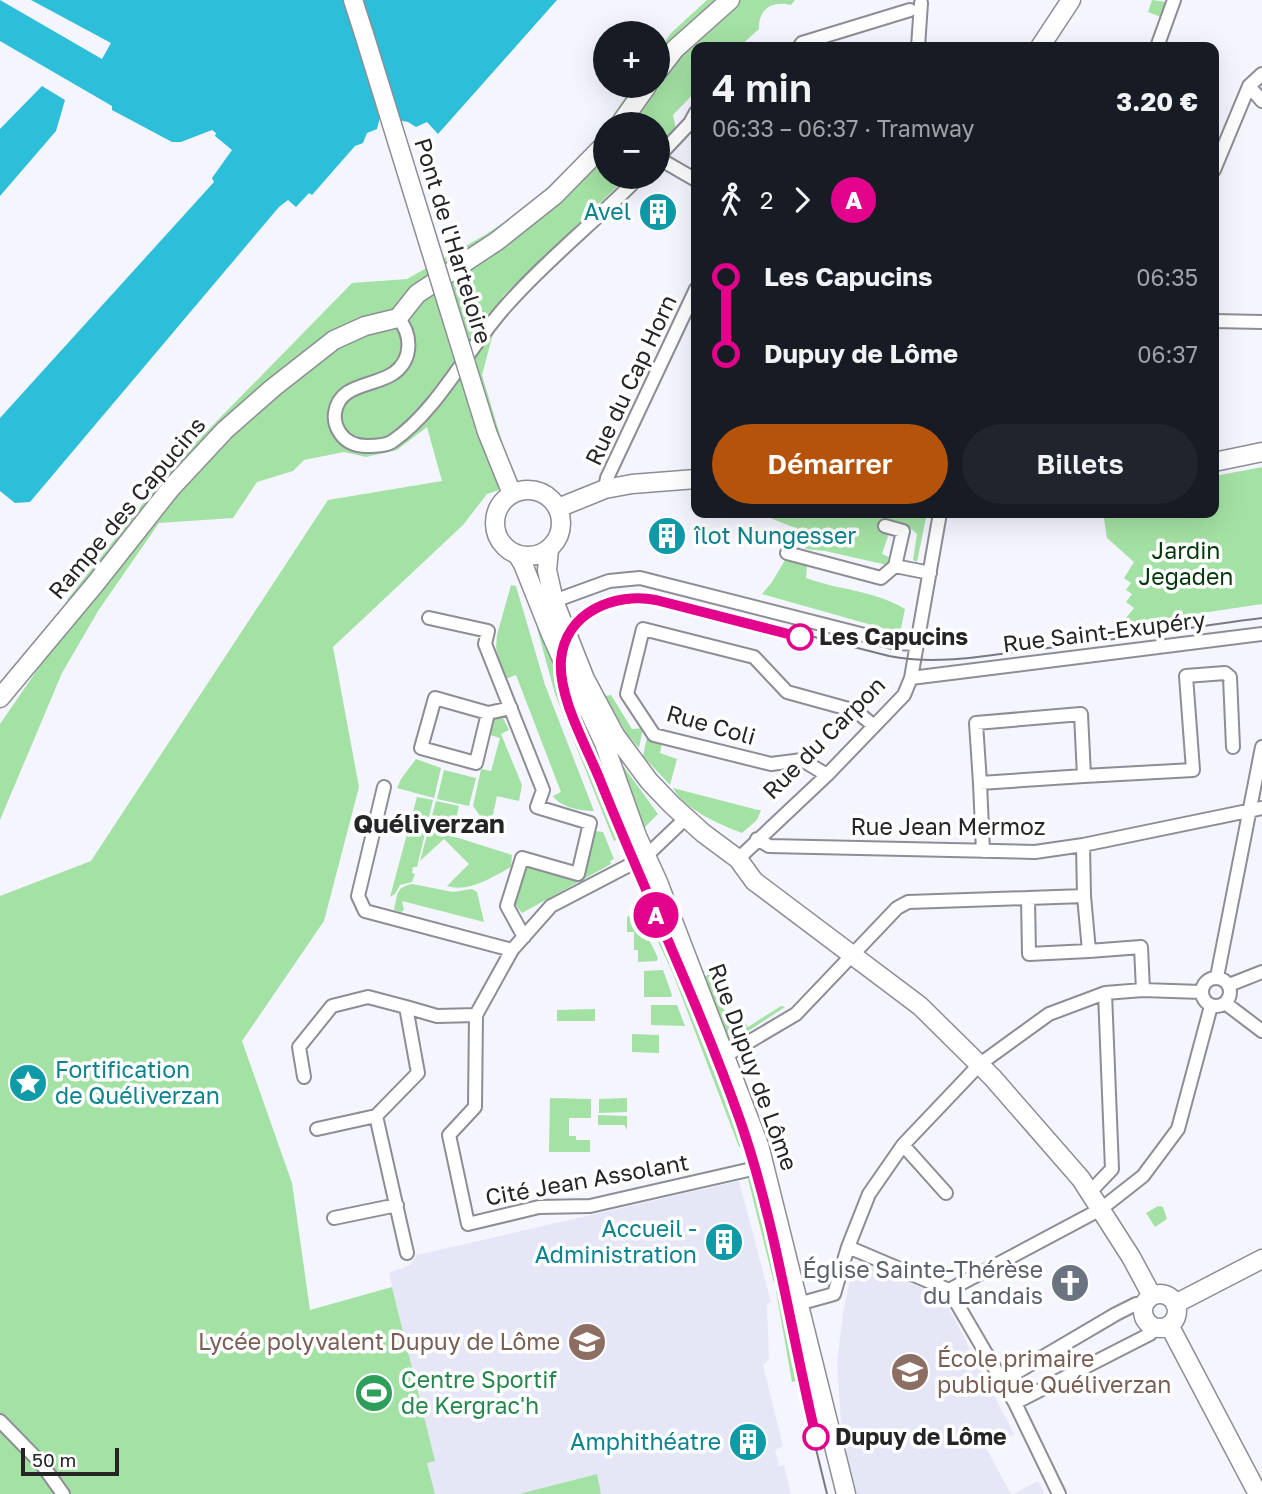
<!DOCTYPE html>
<html lang="fr">
<head>
<meta charset="utf-8">
<style>
	:root { --surface:#171b24; --page:#20242c; --text:#f1f3f6; --muted:#9ea1a6; --accent:#b45309 }
	body { margin:0; font-family:"Golos Text",sans-serif; background:var(--page); color:var(--text); height:100vh; display:flex; flex-direction:column; font-size:26px; white-space:nowrap }
	* { box-sizing:border-box; margin:0 }
	p { font-size:23px; color:var(--muted) }
	.icon { flex:none; width:38px; height:38px; fill:none; stroke:currentColor; stroke-width:2; stroke-linecap:round; stroke-linejoin:round }
	.map { position:relative; flex:1; overflow:hidden }
	.sheet { position:absolute; left:691px; top:42px; width:528px; height:476px; display:flex; flex-direction:column; background:var(--surface); border-radius:14px; box-shadow:0 7px 28px #0002 }
	.sheet>* { flex:none }
	.badge { padding:0 14px; border-radius:23px; font-size:24px; line-height:46px }
	.tools { position:absolute; left:593px; top:21px; display:grid; gap:14px }
	.tools a { display:grid; place-items:center; width:77px; height:77px; border-radius:50%; background:var(--surface); box-shadow:0 7px 28px #0002; font-size:35px }
	.scale { position:absolute; left:21px; bottom:18px; width:98px; box-sizing:border-box; padding-left:7px; border:4px solid #252528; border-top:0; font-size:19px; line-height:24px; white-space:nowrap; color:#252528; -webkit-text-stroke:5px #fff; paint-order:stroke }
	.map>.badge { position:absolute; translate:-50% -50%; box-shadow:0 0 0 4px #fff }
	.legs { display:flex; align-items:center; gap:10px; height:77px; padding:0 21px; font-size:23px }
	.legs p { margin-inline-start:auto }
	.headline { display:flex; align-items:center; justify-content:space-between; height:119px; padding:0 21px }
	h1 { font-size:38px; font-weight:600; line-height:52px }
	.action { display:flex; gap:14px; margin-top:auto; padding:14px 21px }
	.action a { flex:1; height:80px; border-radius:42px; background:var(--accent); color:#fff; font-size:28px; font-weight:600; line-height:80px; text-align:center }
	.action a+a { background:var(--page); color:var(--text) }
	ul { padding:0 21px; list-style:none }
	li { display:flex; align-items:center; gap:24px; height:77px; font-size:26px }
	li i { display:grid; place-items:center; width:10px; height:100%; margin:0 9px; background:currentColor }
	li i::after { content:''; width:18px; height:18px; margin:-9px; border:5px solid; border-radius:50%; background:var(--surface) }
	li p { margin-inline-start:auto }
	li:first-child i { background:linear-gradient(#0000 50%,currentColor 0) }
	li:last-child i { background:linear-gradient(currentColor 50%,#0000 0) }
	.map>svg:first-child { display:block }
	.built { fill:#e5e7f7 }
	.green { fill:#a4e1a4 }
	.water { fill:#2dbed9 }
	.lines { fill:none; stroke-linecap:round; stroke-linejoin:round }
	.street-casing { stroke:#8d8e95; stroke-width:16 }
	.secondary-casing { stroke:#8d8e95; stroke-width:21 }
	.street { stroke:#fff; stroke-width:12 }
	.secondary { stroke:#fff; stroke-width:18 }
	.tram { stroke:#797a7f; stroke-width:2 }
	.secondary-bridge-casing { stroke:#8d8e95; stroke-width:21; stroke-linecap:butt }
	.secondary-bridge { stroke:#fff; stroke-width:18 }
	.line-1-casing { stroke:#fff; stroke-width:16 }
	.line-1 { stroke:#e3028c; stroke-width:10 }
	.stop-1-dot { fill:#fff; stroke:#e3028c; stroke-width:3.5 }
	.labels { text-anchor:middle; stroke-width:7; stroke-linejoin:round; paint-order:stroke }
	.culture-label { font-size:23px; fill:#0d838f; stroke:#fff; text-anchor:end }
	.street-label { font-size:23px; fill:#252528; stroke:#fff }
	.park-label { font-size:23px; fill:#05390c; stroke:#fff }
	.stop-label { font-size:23px; font-weight:bold; fill:#252528; stroke:#fff; text-anchor:start }
	.worship-label { font-size:23px; fill:#5b616d; stroke:#fff; text-anchor:end }
	.education-label { font-size:23px; fill:#785e54; stroke:#fff; text-anchor:end }
	.leisure-label { font-size:23px; fill:#27864d; stroke:#fff; text-anchor:start }
	.quarter-label { font-size:26px; font-weight:bold; fill:#252528; stroke:#fff }
</style>
</head>
<body>
<div class="map">
<svg width="1262" height="1494" viewBox="0 0 1262 1494">
	<rect width="100%" height="100%" fill="#f4f5fe"/>
	<path class="built" d="M739 1181 771 1302 767 1304 769 1359 763 1365 783 1446 775 1450 779 1466 784 1465 791 1494H601L596 1474 519 1494H435L427 1463 434 1461 389 1273 410 1265 417 1255Z
		M861 1262 943 1297 1014 1434 986 1448 1011 1494H857L842 1437 837 1363 843 1313 852 1268Z
		M1038 1481 1045 1494H1013Z"/>
	<path class="green" d="M707 0H795L791 5C772 0 758 9 759 29L739 47H696V91L673 115 676 129 658 147V124H607L633 86H658V51L671 33Z
		M1152 0 1166 2 1161 17 1148 12Z
		M605 126 606 177H627L503 296 482 375 515 485 487 494 463 525 333 647 359 787 324 921 242 1041 292 1183 310 1310 392 1287 435 1461 427 1463 435 1494H0V896L91 861 328 500 442 481 427 427 397 450 366 457 344 452 304 460 293 471 257 482 233 518 159 523 98 611 62 673 0 820V724L81 606 67 600 170 469 352 283 407 279 485 235 527 207 594 142Z
		M1262 467V604L1129 624 1126 618 1134 608 1126 602 1132 594 1126 590 1131 583 1124 578 1134 562 1107 538 1103 513H1214L1215 476Z
		M770 513H927L917 562 913 560 917 534 909 527 892 524 882 554 889 557 887 565 825 551 805 549 808 533 770 518Z
		M795 559 807 566 806 578C839 590 876 591 905 609L900 633 762 594 772 582 785 560Z
		M511 585 516 586 545 685 594 811C580 811 560 807 553 796L561 792 516 675 505 679 496 648 497 635Z
		M544 627 594 732 629 834 614 841 555 694 537 628Z
		M611 695 632 729 643 728 639 748 627 734 605 696Z
		M501 714 509 730 501 734 522 785 519 801 497 796 491 823 483 820 473 806 481 769 491 771 500 738 490 735 494 719Z
		M648 732 662 743 660 753 677 759 670 785 643 756Z
		M416 759 441 768 434 798 397 788 401 779Z
		M618 759 658 814 643 829Z
		M444 770 476 778 469 806 437 799Z
		M673 788 758 810H761L757 820 742 833C719 824 685 810 673 788Z
		M417 797 433 800 417 867H413L412 873 415 874 412 882 400 885 395 894 390 897Z
		M436 801 459 806 452 836 512 855 511 867C493 877 468 893 447 886L469 864 444 839 420 861Z
		M594 831 603 832 614 859 610 861 611 864 522 913 514 903 527 864 581 879Z
		M412 884 453 892 472 889 477 892 484 922 402 901 404 910 401 912 394 910C398 894 395 888 412 884Z
		M656 888 754 1142 739 1147 673 974 637 896Z
		M632 914 637 915 658 958 657 961 638 962V950H634V932H627V917Z
		M663 970 672 995 671 997H644V971Z
		M711 973 721 987 713 993 734 1025 743 1020 748 1027 781 1006 785 1007 736 1039 728 1038 704 977Z
		M651 1005H677L685 1026 651 1025Z
		M595 1009V1021H557V1010Z
		M632 1034 659 1035V1053L632 1052Z
		M550 1098 591 1099V1118H569V1136H576V1140H590V1152H549Z
		M627 1098V1112L599 1113V1099Z
		M598 1115 627 1116V1130L624 1125H598Z
		M751 1177 761 1180 789 1280 774 1283 748 1179Z
		M1158 1206 1163 1207 1167 1219 1155 1227 1146 1213Z
		M791 1287 813 1377 792 1382 776 1291Z
		M597 1474 601 1494H519Z"/>
	<path class="water" d="M0 0 102 59 111 43 31 0H557L438 134 427 122 416 127 408 122 380 117 377 129 367 133 363 143 355 146 312 195 309 193 296 207 288 200 279 207 30 502 15 503 0 491V418L214 182 212 178 232 150 215 136 216 133 212 130 181 142H172L112 110V106L0 41Z
		M42 86 65 100 56 131 0 196V129Z"/>
	<g class="lines">
		<defs>
			<path id="street" d="M799 47 802 43 910 10
				M918 47 921 3
				M1157 47 1174 0
				M1249 86 1262 101
				M658 157 690 123 696 112
				M658 158 696 180
				M1214 170 1249 86 1262 74
				M398 318C412 334 413 359 394 373 374 387 339 383 335 413 334 420 336 427 340 433 346 442 356 446 367 446 375 446 386 446 393 441 438 410 468 348 505 307 546 260 596 221 639 177
				M1214 321 1262 322
				M605 489 607 478 696 289
				M787 553 881 578 895 566 903 531 885 526
				M895 566 930 573
				M554 601 609 581 640 578 896 643 915 644
				M429 618 488 631 485 644 543 790 537 807 590 823 578 874 522 858 507 906 524 937
				M911 678 1262 634
				M488 713 476 763 421 748 435 698 488 713 511 708
				M1081 714 1084 776 980 783 976 723Z
				M827 775 802 760 771 764 654 735 627 694 643 629 754 657 787 692 856 711 874 726
				M1084 776 1193 770 1186 676 1225 673 1230 677 1233 747
				M980 783 983 851
				M384 787 358 896 365 911 512 950
				M686 818 645 857 551 906 512 950 476 1015 475 1107 449 1135 468 1224 539 1207 590 1206 765 1166
				M757 839 769 846 1035 852 1083 845 1262 808
				M1083 845 1084 896 1028 898 1029 954 1089 951 1084 896
				M738 859 827 775 904 695 911 678 940 513
				M1089 951 1141 947 1143 990
				M1217 977 1262 747
				M1202 992a14 14 0 1 1 28 0a14 14 0 1 1-28 0Z
				M1229 985 1262 972
				M1225 1003 1262 1031
				M406 1007 437 1016 476 1015
				M725 1056 796 1014 897 908 908 902 1028 898
				M304 1077 299 1047 332 1006 368 997 406 1007 418 1073 376 1116 407 1253
				M317 1129 376 1116
				M903 1145 946 1193
				M1090 1192 1112 1169 1105 993
				M334 1218 397 1205
				M848 1247 949 1290 1015 1403 1059 1494
				M949 1290 1101 1209 1143 1176 1178 1129 1211 1006
				M798 1304 834 1294 848 1247 869 1194 903 1145 980 1064 1049 1014 1105 993 1143 990 1201 992
				M1002 1381 1116 1314 1136 1304 1144 1305
				M1015 1403 1150 1334 1155 1328
				M0 1421 41 1463 63 1494"/>
			<path id="secondary" d="M353 0 364 34
				M1040 47 1071 0
				M658 71 675 49 730 0
				M620 124 647 86
				M487 432 512 494
				M1214 462 1262 452
				M495 523a33 33 0 1 1 66 0a33 33 0 1 1-66 0Z
				M558 508 605 489 632 484 696 479
				M549 549 547 570 554 601 585 679 615 735 649 781 672 805 703 833 738 859 754 881 920 1006 993 1078 1081 1179 1131 1257 1152 1296
				M517 554 523 564 550 632 573 684 588 710
				M0 698 96 583 171 488 225 430 274 387 334 340 365 326 398 318 417 294 497 241 555 195 606 143
				M588 709 604 743 637 836 658 882 759 1145 846 1494
				M1143 1311a17 17 0 1 1 34 0a17 17 0 1 1-34 0Z
				M1175 1304 1262 1259
				M1169 1325 1258 1494"/>
		</defs>
		<use href="#street" class="street-casing"/>
		<use href="#secondary" class="secondary-casing"/>
		<use href="#street" class="street"/>
		<use href="#secondary" class="secondary"/>
		<path class="tram" d="M827 1494 796 1367 778 1277 752 1172 737 1122 678 969 637 883 561 691C545 627 594 584 656 597L889 656C934 665 978 657 1023 651 1103 642 1182 628 1262 618"/>
		<defs>
			<path id="secondary-bridge" d="M364 34 487 432"/>
		</defs>
		<use href="#secondary-bridge" class="secondary-bridge-casing"/>
		<use href="#secondary-bridge" class="secondary-bridge"/>
	</g>
	<g class="lines">
		<defs>
			<path id="line-1" d="M800 637 656 600C615 592 565 612 561 660 558 697 586 745 600 780 646 895 700 1006 741 1123 776 1225 791 1333 816 1437"/>
		</defs>
		<use href="#line-1" class="line-1-casing"/>
		<use href="#line-1" class="line-1"/>
	</g>
	<defs>
		<symbol id="building-disc" viewBox="-11 -11 22 22"><circle r="9.5" fill="#0f9aa8" stroke="#fff"/><path d="M-4-6H4V6H1V3H-1V6H-4ZM-2.5-4.3h1.7v1.8h-1.7ZM.8-4.3h1.7v1.8H.8ZM-2.5-1h1.7V.8h-1.7ZM.8-1h1.7V.8H.8Z" fill="#fff"/></symbol>
		<symbol id="sight-disc" viewBox="-11 -11 22 22"><circle r="9.5" fill="#0f9aa8" stroke="#fff"/><path d="M0-6L1.8-2.2L6-1.7L2.9 1.2L3.7 5.4L0 3.3L-3.7 5.4L-2.9 1.2L-6-1.7L-1.8-2.2Z" fill="#fff"/></symbol>
		<symbol id="church-disc" viewBox="-11 -11 22 22"><circle r="9.5" fill="#6b7280" stroke="#fff"/><path d="M-1.2-6h2.4v3.5h3.3v2.4h-3.3V6h-2.4V-.1h-3.3v-2.4h3.3Z" fill="#fff"/></symbol>
		<symbol id="school-disc" viewBox="-11 -11 22 22"><circle r="9.5" fill="#8d6e63" stroke="#fff"/><path d="M0-5L7-2L0 1L-7-2ZM-4 1L0 2.5L4 1V4Q0 6-4 4Z" fill="#fff"/></symbol>
		<symbol id="stadium-disc" viewBox="-11 -11 22 22"><circle r="9.5" fill="#2e9e5b" stroke="#fff"/><path d="M0-5a6.5 5 0 1 0 0 10a6.5 5 0 1 0 0-10ZM-3.5-1.8h7v3.6h-7Z" fill="#fff"/></symbol>
	</defs>
	<g fill-rule="evenodd">
		<use href="#building-disc" x="636" y="190" width="44" height="44"/>
		<use href="#building-disc" x="645" y="514" width="44" height="44"/>
		<use href="#sight-disc" x="6" y="1061" width="44" height="44"/>
		<use href="#building-disc" x="702" y="1220" width="44" height="44"/>
		<use href="#church-disc" x="1048" y="1261" width="44" height="44"/>
		<use href="#school-disc" x="565" y="1320" width="44" height="44"/>
		<use href="#school-disc" x="888" y="1350" width="44" height="44"/>
		<use href="#stadium-disc" x="352" y="1371" width="44" height="44"/>
		<use href="#building-disc" x="726" y="1420" width="44" height="44"/>
	</g>
	<g class="stop-1-dot">
		<circle cx="800" cy="637" r="12"/>
		<circle cx="816" cy="1437" r="12"/>
	</g>
	<g class="labels">
		<g class="culture-label">
			<text x="631" y="220">Avel</text>
			<text x="694" y="544" text-anchor="start">îlot Nungesser</text>
			<text x="55" y="1078" text-anchor="start">Fortification<tspan x="55" dy="26">de Quéliverzan</tspan></text>
			<text x="697" y="1237">Accueil -<tspan x="697" dy="26">Administration</tspan></text>
			<text x="721" y="1450">Amphithéatre</text>
		</g>
		<g class="street-label">
			<text transform="translate(453 241) rotate(73)" y="8">Pont de l'Harteloire</text>
			<text transform="translate(631 380) rotate(-65)" y="8">Rue du Cap Horn</text>
			<text transform="translate(127 508) rotate(-50)" y="8">Rampe des Capucins</text>
			<text transform="translate(1104 632) rotate(-7)" y="8">Rue Saint-Exupéry</text>
			<text transform="translate(711 725) rotate(16)" y="8">Rue Coli</text>
			<text transform="translate(824 738) rotate(-45)" y="8">Rue du Carpon</text>
			<text x="948" y="835">Rue Jean Mermoz</text>
			<text transform="translate(753 1067) rotate(70)" y="8">Rue Dupuy de Lôme</text>
			<text transform="translate(587 1180) rotate(-10)" y="8">Cité Jean Assolant</text>
		</g>
		<g class="park-label">
			<text x="1186" y="559">Jardin<tspan x="1186" dy="26">Jegaden</tspan></text>
		</g>
		<g class="stop-label">
			<text x="819" y="645">Les Capucins</text>
			<text x="835" y="1445">Dupuy de Lôme</text>
		</g>
		<g class="worship-label">
			<text x="1043" y="1278">Église Sainte-Thérèse<tspan x="1043" dy="26">du Landais</tspan></text>
		</g>
		<g class="education-label">
			<text x="560" y="1350">Lycée polyvalent Dupuy de Lôme</text>
			<text x="937" y="1367" text-anchor="start">École primaire<tspan x="937" dy="26">publique Quéliverzan</tspan></text>
		</g>
		<g class="leisure-label">
			<text x="401" y="1388">Centre Sportif<tspan x="401" dy="26">de Kergrac'h</tspan></text>
		</g>
		<g class="quarter-label">
			<text x="429" y="833">Quéliverzan</text>
		</g>
	</g>
</svg>
<div class="tools">
<a>+</a>
<a>−</a>
</div>
<div class="scale">50 m</div>
<b class="badge" style="left:656px;top:915px;background:#e3028c;color:#fff">A</b>
<section class="sheet">
<div class="headline"><div><h1>4 min</h1><p>06:33 – 06:37 · Tramway</p></div><b>3.20 €</b></div>
<div class="legs"><svg class="icon" aria-label="walk" viewBox="0 0 24 24"><circle cx="13" cy="4" r="2"/><path d="M13 8l-2 6 4 7M11 14l-3 7M7 12l3-4h3l4 4"/></svg>2<svg class="icon" aria-label="forward" viewBox="0 0 24 24"><path d="M9 5l7 7-7 7"/></svg><b class="badge" style="background:#e3028c;color:#fff">A</b></div>
<ul>
<li><i style="color:#e3028c"></i><b>Les Capucins</b><p>06:35</p></li>
<li><i style="color:#e3028c"></i><b>Dupuy de Lôme</b><p>06:37</p></li>
</ul>
<div class="action"><a>Démarrer</a><a>Billets</a></div>
</section>
</div>
</body>
</html>
